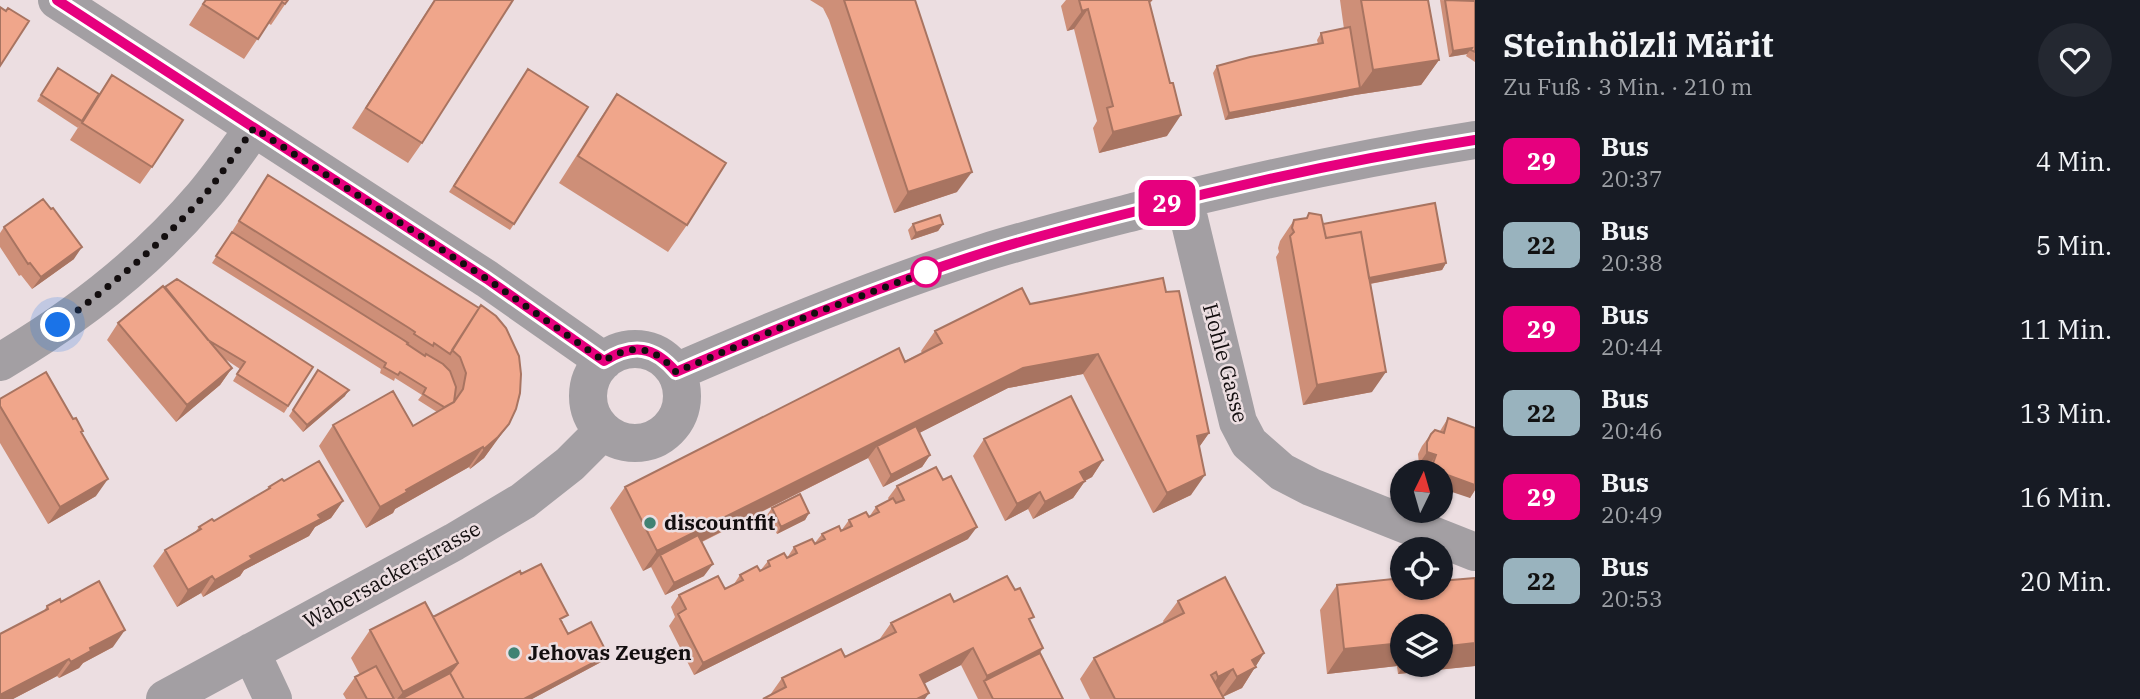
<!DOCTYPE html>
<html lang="de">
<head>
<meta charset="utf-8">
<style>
	:root { --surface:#171b24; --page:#242831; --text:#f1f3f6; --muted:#9ea1a6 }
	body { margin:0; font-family:"IBM Plex Serif",serif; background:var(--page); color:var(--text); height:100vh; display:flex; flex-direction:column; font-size:26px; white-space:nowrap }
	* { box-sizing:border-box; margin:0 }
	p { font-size:23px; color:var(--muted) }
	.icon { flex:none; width:38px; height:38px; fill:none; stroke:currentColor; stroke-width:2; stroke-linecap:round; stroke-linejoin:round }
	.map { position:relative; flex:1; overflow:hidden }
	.panel { display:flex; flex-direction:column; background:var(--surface); width:665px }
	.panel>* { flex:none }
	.badge { padding:0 14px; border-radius:10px; font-size:24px; line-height:46px }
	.needle { width:46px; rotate:5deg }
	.tools { position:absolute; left:1390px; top:460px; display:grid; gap:14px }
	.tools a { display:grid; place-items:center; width:63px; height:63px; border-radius:50%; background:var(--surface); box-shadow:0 2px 5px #0004; font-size:35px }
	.you { position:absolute; width:35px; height:35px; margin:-18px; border:5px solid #fff; border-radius:50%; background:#1a73e8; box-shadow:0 0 0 10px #1a73e833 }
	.map>.badge { position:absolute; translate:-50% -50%; box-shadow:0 0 0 4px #fff }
	.round { display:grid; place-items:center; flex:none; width:74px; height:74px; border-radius:37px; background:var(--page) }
	.head { display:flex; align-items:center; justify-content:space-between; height:119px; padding:0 28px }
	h1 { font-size:33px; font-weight:800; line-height:52px }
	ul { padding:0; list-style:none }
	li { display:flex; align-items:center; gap:21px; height:84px; padding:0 28px }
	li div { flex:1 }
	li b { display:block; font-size:26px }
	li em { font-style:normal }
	li .badge { min-width:77px; font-weight:700; text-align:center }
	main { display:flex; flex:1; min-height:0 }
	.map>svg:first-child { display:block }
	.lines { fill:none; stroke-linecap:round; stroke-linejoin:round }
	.minor { stroke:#a39fa3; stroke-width:38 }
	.wall { fill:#ce8f78; fill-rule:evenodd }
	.shaded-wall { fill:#a87461 }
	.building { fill:#f0a68b; stroke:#a87461; stroke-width:2 }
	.line-casing { stroke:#fff; stroke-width:16 }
	.line { stroke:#e6007e; stroke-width:10 }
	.walk { stroke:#130e0f; stroke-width:7; stroke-dasharray:0 12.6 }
	.stop-dot { fill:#fff; stroke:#e6007e; stroke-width:3.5 }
	.poi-dot { fill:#408273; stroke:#ecdee1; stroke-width:2.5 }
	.labels { text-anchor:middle; stroke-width:5; stroke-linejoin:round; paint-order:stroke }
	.street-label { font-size:21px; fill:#130e0f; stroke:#ecdee1 }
	.poi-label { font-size:21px; font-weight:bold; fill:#130e0f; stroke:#ecdee1; text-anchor:start }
</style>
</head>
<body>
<main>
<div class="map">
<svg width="1475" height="699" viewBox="0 0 1475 699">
	<rect width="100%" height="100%" fill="#ecdee1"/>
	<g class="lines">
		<path class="minor" d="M57 0 487 279 604 361
			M1184 198 1238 422 1249 443 1282 472 1311 487 1475 552
			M588 396a47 47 0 1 1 94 0a47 47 0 1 1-94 0Z
			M0 362C75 318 146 263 203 196 221 175 237 151 254 128
			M676 372C777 328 879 286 983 253 1034 237 1086 224 1137 211 1249 182 1361 158 1475 140
			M251 652 273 699
			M165 699 454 542 523 501 570 464 603 431"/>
	</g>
	<path class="wall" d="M205 0H288L271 25 268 23 244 59 189 25Z
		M434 0H513L422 143 408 163 352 128Z
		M810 0H915L957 192 894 213 829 20 823 8Z
		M1066 0H1152L1150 3 1167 136 1099 153 1093 128 1097 121 1074 29 1067 31 1061 6Z
		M1340 0H1428L1439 60 1421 85 1355 95 1225 120 1213 73 1217 66 1318 44 1317 40 1321 33 1344 29Z
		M1440 0 1475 1V62L1466 56 1467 54 1449 57Z
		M58 68 99 94 112 75 152 167 140 184 70 140 79 126 78 128 37 101Z
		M528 69 514 224 510 230 449 192Z
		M617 94 687 225 668 252 559 183 598 122Z
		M268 175 479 308 494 444 484 458 470 469 469 467 395 509 393 513 366 528 319 446 333 425 413 426 437 412 418 400 422 395 395 378 394 381 380 373 381 369 212 263Z
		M1309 213 1323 224 1446 263 1442 270 1370 284 1372 392 1303 405 1276 257 1279 252 1278 248 1280 241 1294 220 1306 218Z
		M913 224H943L938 231 911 240 908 230Z
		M4 227 74 259 32 289 21 275 19 276 0 247V233Z
		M165 288 313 367 284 413 233 381 240 369 225 359 232 368 220 385 176 422 107 340 118 323Z
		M1166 292 1209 433 1199 447 1191 495 1153 513 1083 374 1008 388 919 433 930 455 922 467 883 487 868 458 702 542 704 576 665 595 651 567 643 571 610 508 625 487 922 353 921 351 935 331 1030 304Z
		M314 376 345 396 303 432 289 416Z
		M0 399 82 433 96 496 48 524 0 443Z
		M1448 418 1475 428V490L1470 498 1440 472H1426L1428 468 1419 464 1418 454 1422 446 1431 434 1440 431Z
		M984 439 1103 460 1092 477 1085 481 1073 498 1033 519 1028 509 1005 521 973 456Z
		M284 481 343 501 331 518 315 527 309 536 244 570 240 576 203 597 201 593 177 607 153 566 165 550 196 531 199 527 214 521 266 491 269 487Z
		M897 486 968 539 694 675 669 626 675 617 671 607 679 595 725 589 734 584 740 575 760 571 768 561 787 558 794 547 814 544 822 534 841 531 849 520 869 517 876 507 889 500 888 498Z
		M772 508 809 513 805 520 777 534 767 515Z
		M521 574 563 622 562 623 568 634 608 655 603 661 532 699H346L343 694 355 677 360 675 351 658 370 630 433 617Z
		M1402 578V588H1440V581L1475 578V666L1398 674 1397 666 1327 674 1320 610 1337 585ZM1402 626H1440V665H1402Z
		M1178 601 1264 653 1242 688 1223 697 1224 699H1090L1080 679 1094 658 1164 623 1163 621Z
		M61 602 113 647 83 663 79 668 59 678 57 676 13 699H0L44 611 47 606Z
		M954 602 1030 622 1040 653 1063 699H978L961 665 924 683 770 695 782 678 845 657 879 640 891 623Z"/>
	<path class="shaded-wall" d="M1088 9 1074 29 1067 31 1082 11Z
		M1472 48 1467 54 1449 57 1453 51Z
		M1439 60 1421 85 1355 95 1225 120 1229 113 1360 88 1373 70Z
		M1181 115 1167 136 1099 153 1113 132Z
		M972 172 957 192 894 213 908 192Z
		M943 224 938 231 911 240 916 233Z
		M82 247 74 259 32 289 41 277Z
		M1446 263 1442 270 1353 287 1357 280Z
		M1098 354 1083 374 1008 388 880 453 877 446 868 458 663 561 660 555 651 567 643 571 657 551 1023 368Z
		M232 368 220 385 176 422 187 405Z
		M1386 372 1372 392 1303 405 1317 385Z
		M349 390 345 396 303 432 307 425Z
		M509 424 484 458 470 469 484 449Z
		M1209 433 1195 453 1197 436Z
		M483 447 469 467 395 509 393 513 366 528 380 507 406 490Z
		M1427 452 1436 455 1428 468 1419 464Z
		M930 455 922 467 883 487 891 475Z
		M1103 460 1092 477 1068 489 1080 472Z
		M1431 469 1475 485V490L1470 498 1440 488V472H1429Z
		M1205 475 1191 495 1153 513 1167 493Z
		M108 479 96 496 48 524 60 507Z
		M1085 481 1073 498 1033 519 1045 502Z
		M1040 492 1028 509 1005 521 1017 504Z
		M343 501 331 518 315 527 309 536 244 570 240 576 203 597 215 580 250 556Z
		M809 513 805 520 777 534 781 527Z
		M977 527 968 539 694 675 703 663Z
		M713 564 704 576 665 595 674 583Z
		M212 576 201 593 177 607 188 590Z
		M125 630 113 647 83 663 79 668 59 678 71 662 90 648Z
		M1402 643V659L1397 666 1327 674 1344 649Z
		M1475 643V666L1398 674 1404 665H1440V647Z
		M973 648 961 665 908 692 920 675Z
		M1043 648 1032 665 984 681 987 676Z
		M1264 653 1242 688 1222 697 1237 677 1252 660Z
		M608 655 603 661 532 699H524Z
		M69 659 57 676 13 699H0V695Z
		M458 663 438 690 421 699H397L403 692Z
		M1233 669 1218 690 1204 698 1218 677Z
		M929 693 925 699H917Z"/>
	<path class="building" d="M206 0H288L285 4 282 2 258 39 203 4Z
		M435 0H513L422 143 366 108Z
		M844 0H915L972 172 908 192Z
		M1079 0H1152L1149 1 1170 83H1173L1181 115 1113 132 1107 108 1113 106 1088 9 1082 11Z
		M1361 0H1428L1439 60 1373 70Z
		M1445 0 1475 1V52L1471 50 1472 48 1453 51Z
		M0 7 6 11 8 8 29 21 0 66Z
		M1350 27 1360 88 1229 113 1217 66 1250 57 1323 43 1321 33Z
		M58 68 99 94 82 121 41 95Z
		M528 69 588 107 514 224 454 186Z
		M112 75 183 120 152 167 82 123Z
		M617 94 726 163 687 225 578 156Z
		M268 175 479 308 450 354 434 343 433 346 414 334 415 332 409 328 239 221Z
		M43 199 51 209 53 208 82 247 41 277 30 263 28 264 4 227Z
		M1435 203 1446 263 1369 278 1361 232 1326 238 1323 224Z
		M1309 213 1321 215 1326 238 1361 232 1386 372 1317 385 1290 236 1294 232 1292 228 1294 220 1307 218Z
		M940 215 943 224 916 233 913 224Z
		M232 232 402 339 408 343 407 344 425 356 426 354 443 364 450 371 456 387 454 402 443 408 444 407 423 394 426 388 400 372 398 375 384 367 386 363 216 256Z
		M1163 278 1166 292 1179 291 1209 433 1197 436 1205 475 1167 493 1098 354 1023 368 657 551 625 487 899 348 905 362 942 343 935 331 1022 288 1030 304Z
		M177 279 313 367 288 406 237 374 245 362 208 340 165 287Z
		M163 286 232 368 187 405 118 323Z
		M481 305 496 316 506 328 519 356 521 374 520 393 516 409 509 424 498 437 484 449 483 447 406 490 407 492 380 507 333 425 393 391 413 426 454 402 463 389 466 373 460 357 452 350Z
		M318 370 349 390 307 425 293 410Z
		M46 372 73 419 76 418 83 431 81 432 108 479 60 507 0 406V399Z
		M1071 396 1103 460 1080 472 1085 481 1045 502 1040 492 1017 504 984 439Z
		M1448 418 1475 428V485L1431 469 1436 455 1427 452V442L1431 434 1435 430 1444 433Z
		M916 426 930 455 891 475 877 446Z
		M319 461 343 501 318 515 321 519 250 556 252 559 215 580 212 576 188 590 165 550 201 529 199 527 212 519 214 521 270 488 269 487 282 479 284 481Z
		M936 467 943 480 951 476 977 527 703 663 678 614 686 609 679 595 718 576 725 589 743 580 740 575 757 566 760 571 770 566 768 561 784 553 787 558 797 553 794 547 812 539 815 544 825 539 822 534 839 526 841 531 852 526 849 520 866 512 869 517 879 512 876 507 893 498 896 503 904 500 897 486Z
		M800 494 809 513 781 527 772 508Z
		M698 535 713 564 674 583 660 555Z
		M541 564 568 615 560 619 568 634 591 622 608 655 524 699H464L450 673 458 663 433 617 520 571 521 574Z
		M1007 576 1015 590 1020 588 1034 617 1029 619 1043 648 987 676 973 648 920 675 929 693 917 699H763L786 687 782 678 841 649 845 657 896 632 891 623 950 594 954 602Z
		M1225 577 1264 653 1252 660 1256 667 1237 677 1233 669 1218 677 1216 672 1211 675 1224 699H1115L1094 658 1184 613 1178 601Z
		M1402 578V588H1440V581L1475 578V643L1440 647V626H1402V643L1344 649 1337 585Z
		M99 581 125 630 90 648 91 651 71 662 69 659 0 695 2 698 0 699V634L48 609 47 606 60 599 61 602Z
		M425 602 458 663 403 692 370 630Z
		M1040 653 1063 699H993L984 681Z
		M376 666 394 699H367L355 677Z
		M450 673 464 699H401Z"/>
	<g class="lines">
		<defs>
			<path id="line" d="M57 0 487 279 604 361C633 343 654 346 676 372 777 328 879 286 983 253 1034 237 1085 224 1137 211 1248 182 1361 158 1475 140"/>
		</defs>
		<use href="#line" class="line-casing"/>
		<use href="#line" class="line"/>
		<path class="walk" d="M58 325C110 287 160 245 203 197 221 175 237 151 254 128L487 279 604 361C633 343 654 346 676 372L815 313 926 272"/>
	</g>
	<circle class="stop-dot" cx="926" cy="272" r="14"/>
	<g class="poi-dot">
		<circle cx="650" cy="523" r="7"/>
		<circle cx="514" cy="653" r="7"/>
	</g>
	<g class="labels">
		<g class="street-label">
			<text transform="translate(1225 363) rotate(75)" y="7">Hohle Gasse</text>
			<text transform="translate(392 575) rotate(-29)" y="7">Wabersackerstrasse</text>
		</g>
		<g class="poi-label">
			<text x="664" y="530">discountfit</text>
			<text x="528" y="660">Jehovas Zeugen</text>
		</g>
	</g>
</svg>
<div class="tools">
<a><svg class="needle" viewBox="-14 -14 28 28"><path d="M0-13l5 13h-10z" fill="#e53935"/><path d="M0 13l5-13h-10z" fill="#9ea1a6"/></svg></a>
<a><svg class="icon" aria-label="locate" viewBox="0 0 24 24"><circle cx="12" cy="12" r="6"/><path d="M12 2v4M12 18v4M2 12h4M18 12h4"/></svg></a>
<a><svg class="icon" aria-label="layers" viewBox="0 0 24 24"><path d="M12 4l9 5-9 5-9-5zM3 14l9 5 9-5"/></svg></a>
</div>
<div class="you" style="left:58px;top:325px"></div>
<b class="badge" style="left:1167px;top:203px;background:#e6007e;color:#fff">29</b>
</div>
<section class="panel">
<div class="head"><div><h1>Steinhölzli Märit</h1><p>Zu Fuß · 3 Min. · 210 m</p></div><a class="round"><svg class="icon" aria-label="heart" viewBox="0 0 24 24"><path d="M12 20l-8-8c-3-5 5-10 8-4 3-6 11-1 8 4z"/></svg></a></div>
<ul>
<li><span class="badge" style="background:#e6007e;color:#fff">29</span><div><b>Bus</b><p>20:37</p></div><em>4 Min.</em></li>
<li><span class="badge" style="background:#99b3be;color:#111">22</span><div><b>Bus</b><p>20:38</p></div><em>5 Min.</em></li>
<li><span class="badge" style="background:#e6007e;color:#fff">29</span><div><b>Bus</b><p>20:44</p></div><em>11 Min.</em></li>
<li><span class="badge" style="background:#99b3be;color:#111">22</span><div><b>Bus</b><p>20:46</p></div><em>13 Min.</em></li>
<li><span class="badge" style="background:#e6007e;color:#fff">29</span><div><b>Bus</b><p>20:49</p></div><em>16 Min.</em></li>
<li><span class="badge" style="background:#99b3be;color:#111">22</span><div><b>Bus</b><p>20:53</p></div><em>20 Min.</em></li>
</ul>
</section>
</main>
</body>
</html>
